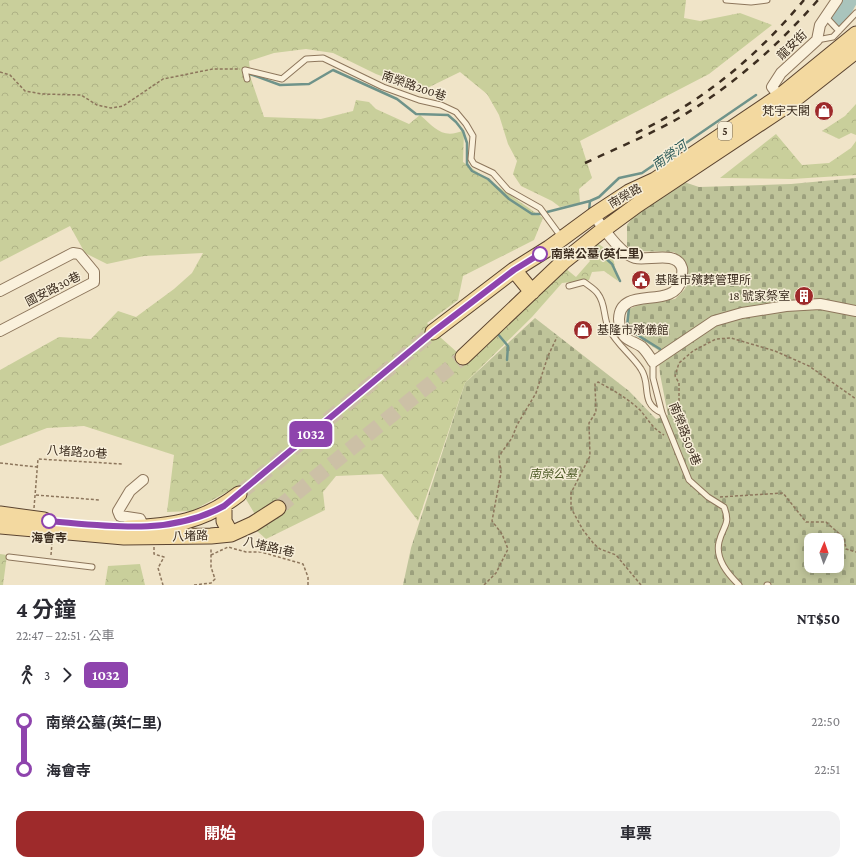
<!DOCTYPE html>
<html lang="zh-TW">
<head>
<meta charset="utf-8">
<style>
	:root { --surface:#fff; --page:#f2f2f3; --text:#2b2b33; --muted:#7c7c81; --accent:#9e2a2b }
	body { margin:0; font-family:"Crimson Pro","Noto Sans TC",serif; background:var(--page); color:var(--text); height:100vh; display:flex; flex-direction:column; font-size:15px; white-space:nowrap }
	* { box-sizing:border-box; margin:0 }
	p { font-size:13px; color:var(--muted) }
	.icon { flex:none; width:22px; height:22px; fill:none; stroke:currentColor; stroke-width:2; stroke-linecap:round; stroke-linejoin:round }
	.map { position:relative; height:585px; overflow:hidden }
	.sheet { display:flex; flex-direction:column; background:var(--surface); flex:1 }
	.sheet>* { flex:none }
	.badge { padding:0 8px; border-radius:6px; font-size:14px; line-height:26px }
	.needle { width:26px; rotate:2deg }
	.fabs { position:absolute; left:804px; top:533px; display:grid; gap:8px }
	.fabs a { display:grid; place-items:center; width:40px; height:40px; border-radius:8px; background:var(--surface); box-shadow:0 2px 10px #0003; font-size:20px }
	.map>.badge { position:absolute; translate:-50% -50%; box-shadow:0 0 0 2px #fff }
	.legs { display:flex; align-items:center; gap:6px; height:44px; padding:0 16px; font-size:13px }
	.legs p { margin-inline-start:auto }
	.summary { display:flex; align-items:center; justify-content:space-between; height:68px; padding:0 16px }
	h1 { font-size:22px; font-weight:700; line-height:30px }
	.button { display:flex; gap:8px; margin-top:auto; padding:8px 16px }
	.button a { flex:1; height:46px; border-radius:12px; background:var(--accent); color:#fff; font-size:16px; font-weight:700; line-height:46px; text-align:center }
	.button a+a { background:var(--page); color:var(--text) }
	ul { padding:0 16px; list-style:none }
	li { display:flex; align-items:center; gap:14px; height:48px; font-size:15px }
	li i { display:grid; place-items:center; width:6px; height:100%; margin:0 5px; background:currentColor }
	li i::after { content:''; width:10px; height:10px; margin:-5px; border:3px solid; border-radius:50%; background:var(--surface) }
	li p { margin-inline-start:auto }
	li:first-child i { background:linear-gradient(#0000 50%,currentColor 0) }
	li:last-child i { background:linear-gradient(currentColor 50%,#0000 0) }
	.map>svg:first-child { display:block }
	.forest { fill:url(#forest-crowns) }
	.cemetery { fill:url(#cemetery-stones); fill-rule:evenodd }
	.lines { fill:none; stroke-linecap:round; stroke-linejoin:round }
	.stream { stroke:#6f938a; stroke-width:2.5 }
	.river { stroke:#a9c4bc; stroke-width:15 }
	.primary-tunnel { stroke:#ccc0a6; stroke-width:15; stroke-dasharray:15 8; stroke-linecap:butt }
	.service-casing { stroke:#8d765c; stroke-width:7 }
	.minor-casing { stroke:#8d765c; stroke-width:12 }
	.primary-casing { stroke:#5b4430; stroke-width:17 }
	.path { stroke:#8d765c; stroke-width:1.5; stroke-dasharray:3 2; stroke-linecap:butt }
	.service { stroke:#faf1dc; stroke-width:5 }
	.minor { stroke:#faf1dc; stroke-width:10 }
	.primary { stroke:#f3d9a0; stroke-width:15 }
	.rail { stroke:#3d2e20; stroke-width:2.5; stroke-dasharray:7 7; stroke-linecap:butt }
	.line-1-casing { stroke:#fff; stroke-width:9 }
	.line-1 { stroke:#8e44ad; stroke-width:6 }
	.stop-1-dot { fill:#fff; stroke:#8e44ad; stroke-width:2 }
	.labels { text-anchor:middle; stroke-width:3; stroke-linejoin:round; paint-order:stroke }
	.shield { fill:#f7eed8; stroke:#756857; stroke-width:1 }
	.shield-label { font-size:11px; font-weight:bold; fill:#3d2e20 }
	.street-label { font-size:12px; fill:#3d2e20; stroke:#f7eed8 }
	.poi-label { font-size:12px; fill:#3d2e20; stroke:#f7eed8; text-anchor:end }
	.stop-label { font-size:12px; font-weight:bold; fill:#3d2e20; stroke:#f7eed8; text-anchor:start }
	.park-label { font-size:12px; font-style:italic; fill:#4d5a26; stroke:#f7eed8 }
	.water-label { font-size:13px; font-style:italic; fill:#2f5d5a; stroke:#f7eed8 }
</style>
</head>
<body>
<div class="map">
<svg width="856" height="585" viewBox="0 0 856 585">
	<defs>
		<pattern id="forest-crowns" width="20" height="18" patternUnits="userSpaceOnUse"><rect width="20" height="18" fill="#c9cf9b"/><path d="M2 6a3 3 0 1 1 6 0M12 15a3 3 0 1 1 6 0" fill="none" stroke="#aeb285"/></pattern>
		<pattern id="cemetery-stones" width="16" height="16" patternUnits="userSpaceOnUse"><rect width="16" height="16" fill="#bfc49a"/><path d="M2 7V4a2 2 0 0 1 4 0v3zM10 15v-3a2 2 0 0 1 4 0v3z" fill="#9ca07d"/></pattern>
	</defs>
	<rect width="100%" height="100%" fill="#f0e4c8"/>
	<path class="forest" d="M0 0H686L684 18 700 21 740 13 772 25 709 74 580 141 592 178 579 189 580 203 560 207 552 201 521 186 513 174 517 161 508 144 499 115 487 94 460 72 421 91 376 74 333 53 306 49 274 53 249 61 251 79 264 117 321 119 353 111 356 100 369 102 376 109 409 124 420 115C435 128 443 140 464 130L463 162 543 218 534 240 463 276 458 300 427 323 440 337 468 362 565 268 576 277 590 261 583 252 597 243 612 253 618 281 604 271 592 272 589 280 562 283 532 317 465 383 418 521 382 474 336 476 323 492 325 510 266 539 257 531 292 505 282 497 256 516 238 486 192 511 167 512 174 455 84 426 47 428 0 446V370L59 337 91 339 118 311 136 317 174 289 192 273 203 253 144 256 107 264 85 253 70 226 0 262Z
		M856 104V135L851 133 839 139 822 131 845 116Z
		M776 134 802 165 829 163 851 148 856 141V175L792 179 720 178Z
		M0 554 7 555 3 585H0Z
		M140 564 145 585H105L108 566Z"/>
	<path class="cemetery" d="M856 178V585H403L411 548 465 383 535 318 629 391 656 419 668 415 660 374 658 350 627 330 629 309 639 305 675 299 685 289 689 276 685 261 674 252 635 251 627 246V225L636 213 681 181 699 187 791 184ZM811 540H837V566H811Z"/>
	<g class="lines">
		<path class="stream" d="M250 74 280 85 309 84 333 70 397 99 416 114 448 115 456 122 463 131 467 143V164L472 171 488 179 509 199 532 214H541
			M589 211 590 201 599 197 619 178 642 173 756 95
			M547 212 590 201
			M592 246 612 264 620 281
			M629 308 627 326 631 331 660 349
			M497 333 508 346 507 360"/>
		<path class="river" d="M837 23 850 0"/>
		<path class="primary-tunnel" d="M239 494 433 332
			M278 508 463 357"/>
		<defs>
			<path id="service" d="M726 0 751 2 767 0
				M826 17 839 31
				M817 40 833 37 856 13
				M247 79 245 70 282 79 306 59 323 58 383 87 419 100 441 105 456 112 466 124 473 136 471 159 474 164 493 173 508 190 540 208 562 238
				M569 286 584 282C589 286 595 289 598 294 606 304 603 318 609 329 617 345 632 355 641 369 652 385 639 403 662 413
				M653 362V378L662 413 689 480 708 497 724 507C731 525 723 525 719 542 715 559 728 574 739 585
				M9 557 92 567
				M767 585H768"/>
			<path id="minor" d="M783 101 772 87 781 73 817 40 820 25 837 0
				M594 215C602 227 621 254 635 258 648 261 677 250 682 268 683 272 682 276 681 280 674 311 620 284 619 319 619 324 621 332 624 336 628 341 637 343 642 347 646 351 650 357 653 362L714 321 742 313 786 306 820 304 856 311
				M0 291 73 253 79 254 94 272V282L0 331
				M143 480 130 491 118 511 120 516 140 519 144 527"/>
			<path id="primary" d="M514 270 532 292
				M433 332 514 270 549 248 594 215 629 192 655 180 780 96 856 34
				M463 357 563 262 599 233 637 205 786 106 856 51
				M224 506V521L231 534
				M0 514 44 520
				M0 526 124 537 211 536 231 534 253 524 278 508
				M128 528C173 526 203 522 239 494"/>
		</defs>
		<use href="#service" class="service-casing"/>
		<use href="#minor" class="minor-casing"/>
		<use href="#primary" class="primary-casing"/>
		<path class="path" d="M0 72 10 75 25 91 42 94 81 95 97 105 111 108 123 106 163 79 213 69H240
			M668 410 679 403V383L675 376 679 363 693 351 716 339 731 338 775 351 809 366 856 399
			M0 463 37 467
			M36 495 100 500
			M720 497 783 493 806 522H826L844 538 846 549 856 552
			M34 508 38 459 122 464
			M154 547V554L164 557 158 568 163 585
			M51 555 52 543
			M211 555 228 547 246 552H261L303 564 308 577V585
			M194 585 211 583 215 579 211 567V548
			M484 585 496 573 508 549 502 534 492 521 501 473 499 456 512 438 517 425 536 393 548 356 557 337
			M641 585 616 555 600 549 594 544 583 530 571 508V493L590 456 589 423 596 412 595 384 598 382C613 390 627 398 640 410 648 419 652 428 664 435"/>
		<use href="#service" class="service"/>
		<use href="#minor" class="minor"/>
		<use href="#primary" class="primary"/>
		<path class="rail" d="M636 133C704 101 756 57 804 0
			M585 163C617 148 649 135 679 118 732 86 778 46 818 0"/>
	</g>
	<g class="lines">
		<defs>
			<path id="line-1" d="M49 521C108 526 169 536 224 506L433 332 514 270 540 254"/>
		</defs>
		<use href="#line-1" class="line-1-casing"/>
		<use href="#line-1" class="line-1"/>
	</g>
	<defs>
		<symbol id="shop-disc" viewBox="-11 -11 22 22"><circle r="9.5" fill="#9e2a2b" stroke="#f7eed8"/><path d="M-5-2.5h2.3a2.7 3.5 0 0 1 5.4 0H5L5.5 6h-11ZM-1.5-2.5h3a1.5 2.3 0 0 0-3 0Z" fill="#fff"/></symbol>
		<symbol id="civic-disc" viewBox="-11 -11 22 22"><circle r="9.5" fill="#9e2a2b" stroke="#f7eed8"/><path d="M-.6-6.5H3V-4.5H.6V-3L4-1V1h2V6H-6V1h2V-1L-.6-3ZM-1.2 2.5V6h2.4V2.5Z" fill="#fff"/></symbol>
		<symbol id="building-disc" viewBox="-11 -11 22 22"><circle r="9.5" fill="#9e2a2b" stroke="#f7eed8"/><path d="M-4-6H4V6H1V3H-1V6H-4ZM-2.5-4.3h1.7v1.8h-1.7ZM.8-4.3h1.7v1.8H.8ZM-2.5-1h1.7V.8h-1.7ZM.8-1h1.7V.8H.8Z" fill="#fff"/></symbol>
	</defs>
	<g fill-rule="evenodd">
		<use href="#shop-disc" x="813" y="100" width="22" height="22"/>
		<use href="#civic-disc" x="630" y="269" width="22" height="22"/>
		<use href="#building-disc" x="793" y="285" width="22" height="22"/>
		<use href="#shop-disc" x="572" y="319" width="22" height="22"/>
	</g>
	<g class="stop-1-dot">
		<circle cx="540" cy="254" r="7"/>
		<circle cx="49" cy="521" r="7"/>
	</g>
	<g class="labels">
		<rect class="shield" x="718" y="122" width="14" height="18" rx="3"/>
		<g class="shield-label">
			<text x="725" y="135">5</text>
		</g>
		<g class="street-label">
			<text transform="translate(792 45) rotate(-44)" y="4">龍安街</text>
			<text transform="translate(414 86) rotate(19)" y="4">南榮路200巷</text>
			<text transform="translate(625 196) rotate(-30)" y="4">南榮路</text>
			<text transform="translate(53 289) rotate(-27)" y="4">國安路30巷</text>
			<text transform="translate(685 434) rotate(69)" y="4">南榮路509巷</text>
			<text transform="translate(77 452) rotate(4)" y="4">八堵路20巷</text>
			<text transform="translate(190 536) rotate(-2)" y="4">八堵路</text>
			<text transform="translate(269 547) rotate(13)" y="4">八堵路1巷</text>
		</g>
		<g class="poi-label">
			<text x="810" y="115">梵宇天閣</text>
			<text x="655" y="284" text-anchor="start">基隆市殯葬管理所</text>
			<text x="790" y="300">18 號家祭室</text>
			<text x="597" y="334" text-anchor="start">基隆市殯儀館</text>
		</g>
		<g class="stop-label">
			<text x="551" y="258">南榮公墓(英仁里)</text>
			<text x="49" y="542" text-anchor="middle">海會寺</text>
		</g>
		<g class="park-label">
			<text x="553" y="478">南榮公墓</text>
		</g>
		<g class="water-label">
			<text transform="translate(669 155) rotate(-35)" y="5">南榮河</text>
		</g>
	</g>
</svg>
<div class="fabs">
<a><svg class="needle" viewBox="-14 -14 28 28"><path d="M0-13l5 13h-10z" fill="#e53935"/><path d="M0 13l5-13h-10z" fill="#7c7c81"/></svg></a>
</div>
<b class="badge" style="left:311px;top:434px;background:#8e44ad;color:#fff">1032</b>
</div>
<section class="sheet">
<div class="summary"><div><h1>4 分鐘</h1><p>22:47 – 22:51 · 公車</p></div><b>NT$50</b></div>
<div class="legs"><svg class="icon" aria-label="walk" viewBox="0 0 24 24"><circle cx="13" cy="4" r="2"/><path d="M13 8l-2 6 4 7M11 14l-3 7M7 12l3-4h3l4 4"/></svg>3<svg class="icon" aria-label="forward" viewBox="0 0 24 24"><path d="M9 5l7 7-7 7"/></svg><b class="badge" style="background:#8e44ad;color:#fff">1032</b></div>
<ul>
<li><i style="color:#8e44ad"></i><b>南榮公墓(英仁里)</b><p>22:50</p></li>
<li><i style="color:#8e44ad"></i><b>海會寺</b><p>22:51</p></li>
</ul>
<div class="button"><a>開始</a><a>車票</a></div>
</section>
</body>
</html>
